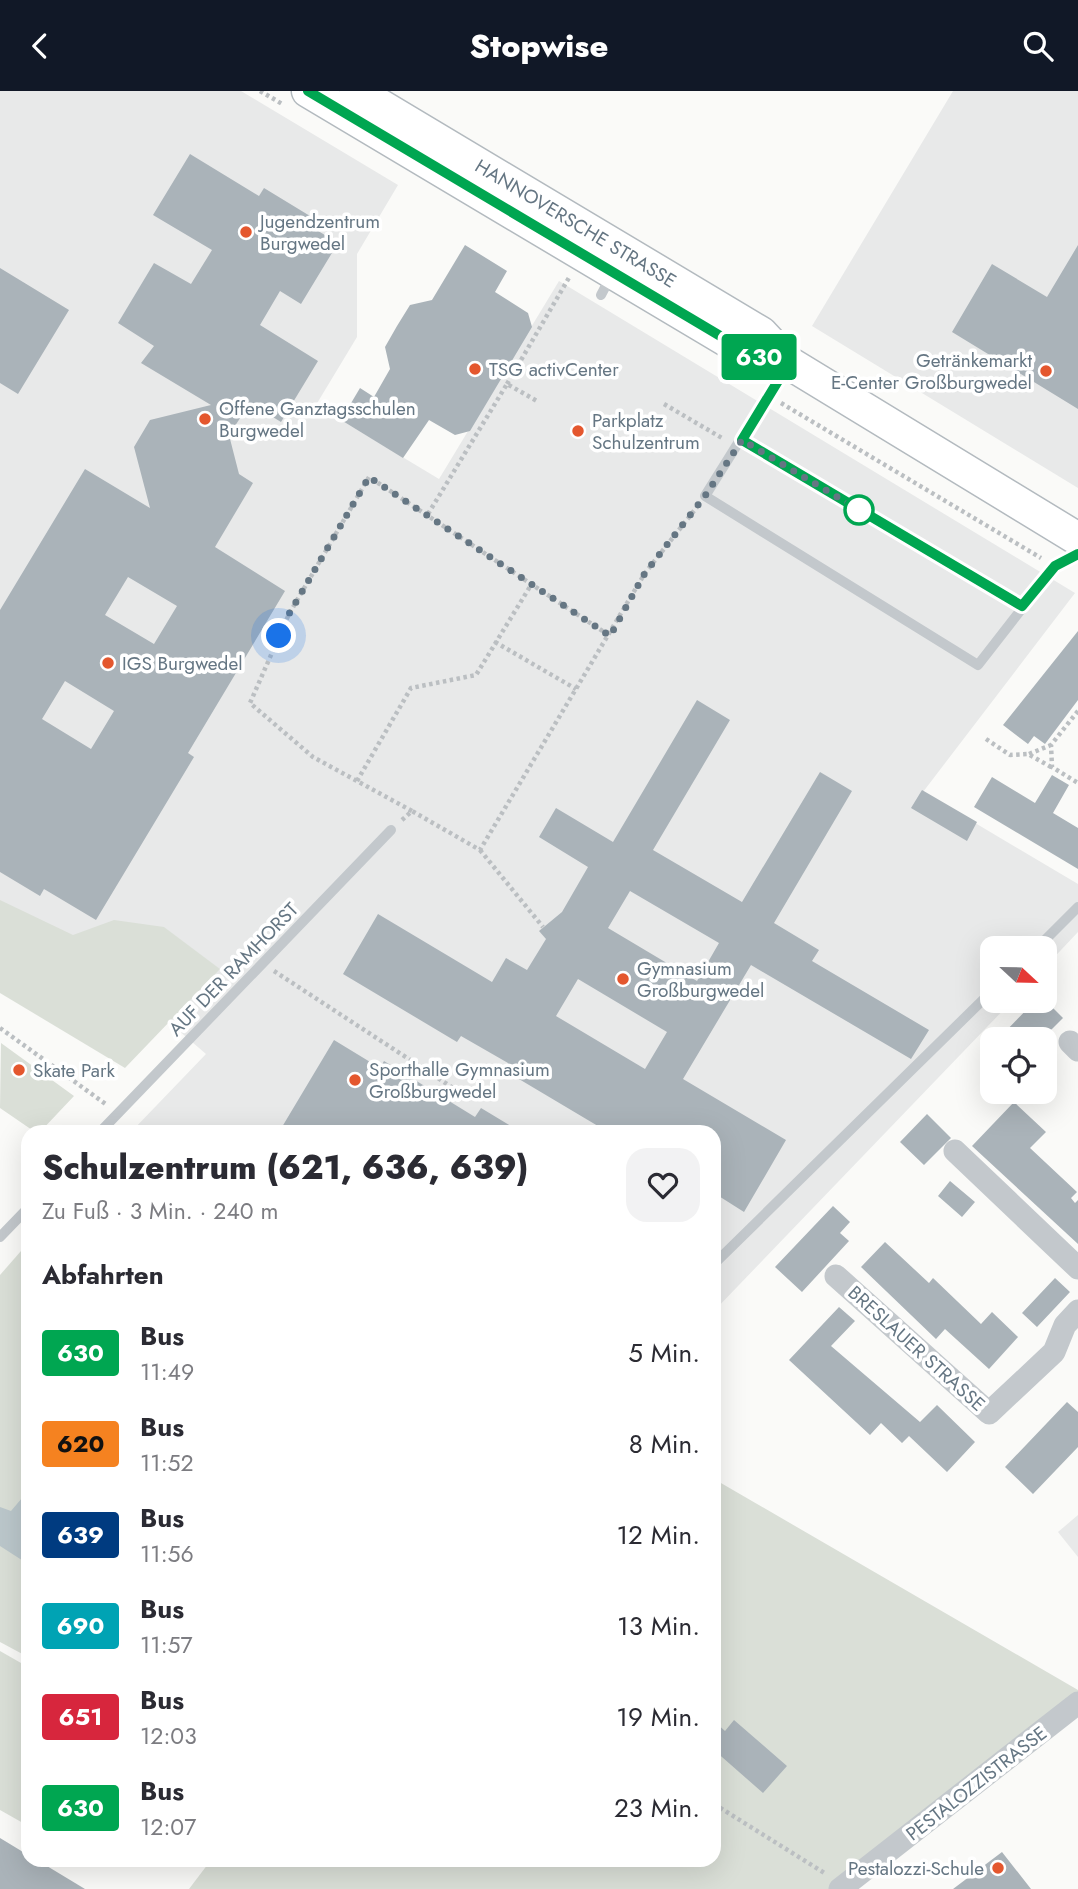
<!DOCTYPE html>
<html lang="de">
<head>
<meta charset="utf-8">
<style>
	:root { --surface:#fff; --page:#f2f2f3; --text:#2b2b33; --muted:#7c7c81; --accent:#111827 }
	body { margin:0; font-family:Jost,sans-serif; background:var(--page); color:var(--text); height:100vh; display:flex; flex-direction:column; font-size:26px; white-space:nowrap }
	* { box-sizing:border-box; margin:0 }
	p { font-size:23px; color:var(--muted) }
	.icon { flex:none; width:38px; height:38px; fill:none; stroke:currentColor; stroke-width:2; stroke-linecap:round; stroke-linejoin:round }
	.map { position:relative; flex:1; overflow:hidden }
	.drawer { position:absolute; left:21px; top:1034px; width:700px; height:742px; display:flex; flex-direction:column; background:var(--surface); border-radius:21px; box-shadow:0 7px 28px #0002 }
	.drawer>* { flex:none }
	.badge { padding:0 14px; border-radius:5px; font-size:24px; line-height:46px }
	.needle { width:46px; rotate:112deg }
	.tools { position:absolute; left:980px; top:845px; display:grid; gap:14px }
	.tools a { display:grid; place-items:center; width:77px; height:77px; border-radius:14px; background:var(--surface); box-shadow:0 7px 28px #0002; font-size:35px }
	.you { position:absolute; width:35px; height:35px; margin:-18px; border:5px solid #fff; border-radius:50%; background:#1a73e8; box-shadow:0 0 0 10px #1a73e833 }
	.map>.badge { position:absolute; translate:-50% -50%; box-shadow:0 0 0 4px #fff }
	h2 { padding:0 21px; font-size:26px; line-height:63px }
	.round { display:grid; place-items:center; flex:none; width:74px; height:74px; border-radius:21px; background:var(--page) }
	.head { display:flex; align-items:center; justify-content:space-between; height:119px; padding:0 21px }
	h1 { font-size:33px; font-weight:800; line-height:52px }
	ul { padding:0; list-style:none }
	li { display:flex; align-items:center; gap:21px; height:91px; padding:0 21px }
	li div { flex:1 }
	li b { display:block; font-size:26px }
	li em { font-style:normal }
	li .badge { min-width:77px; font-weight:700; text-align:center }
	header { display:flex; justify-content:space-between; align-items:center; height:91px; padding:0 21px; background:var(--accent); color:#fff; font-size:32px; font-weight:800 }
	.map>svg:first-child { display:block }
	.built { fill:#e8e9e9 }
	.green { fill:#dadfd7 }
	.water { fill:#bbc7cb }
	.building { fill:#aab3b9; fill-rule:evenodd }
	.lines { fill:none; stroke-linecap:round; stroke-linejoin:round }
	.secondary-casing { stroke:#b3babf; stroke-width:35 }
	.path { stroke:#bbbfc2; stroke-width:4.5; stroke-dasharray:3.5 3.5; stroke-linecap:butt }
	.service { stroke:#c3c8cc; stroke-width:10 }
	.minor { stroke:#c3c8cc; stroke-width:23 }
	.secondary { stroke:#fff; stroke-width:32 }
	.line-casing { stroke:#fff; stroke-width:16 }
	.line { stroke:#00a651; stroke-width:10 }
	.walk { stroke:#657683; stroke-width:7; stroke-dasharray:0 12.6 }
	.poi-dot { fill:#e4572e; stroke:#fff; stroke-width:2.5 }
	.stop-dot { fill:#fff; stroke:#00a651; stroke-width:3.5 }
	.labels { text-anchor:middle; stroke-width:7; stroke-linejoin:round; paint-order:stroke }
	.poi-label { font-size:19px; fill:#657683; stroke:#fff; text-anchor:start }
	.street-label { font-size:19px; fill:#657683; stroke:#fff }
</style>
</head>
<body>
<header><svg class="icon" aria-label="back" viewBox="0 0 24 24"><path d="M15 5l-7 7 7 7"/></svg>Stopwise<svg class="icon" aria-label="search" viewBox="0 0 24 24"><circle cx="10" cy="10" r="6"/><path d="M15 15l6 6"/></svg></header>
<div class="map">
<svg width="1078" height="1798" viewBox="0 0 1078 1798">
	<rect width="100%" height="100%" fill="#fafaf8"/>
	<path class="built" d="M0 0H241L398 94 357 163V246L316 314 439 388 559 190 1075 502 923 701 1078 793V841L1045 876V858H992V910H1012L714 1220V1041H131L206 963 170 932 0 832Z
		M953 0H1078V397L812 235Z
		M1078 1424V1466L1058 1441Z"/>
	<path class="green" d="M0 809 73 844 114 829 164 836 220 878 125 977 0 902Z
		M1 952 74 1005 40 1041H35L0 1017Z
		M28 1152V1566L0 1551V1184Z
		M714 1388 1078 1599V1612L840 1798H189L211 1769H714Z
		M0 1560 28 1576V1723L23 1732 0 1719Z"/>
	<path class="water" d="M28 1400V1473L0 1455V1416L11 1420Z"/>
	<path class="building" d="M190 63 259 105 264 97 310 125 305 132 338 152 301 213 280 200 260 234 318 270 281 331 250 312 229 344 239 383 253 392 215 456 285 500 188 662 194 666 96 829 44 798 40 805 0 781V519L85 378 150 417 134 356 150 329 211 314 141 272 154 255 118 232 154 172 191 193 212 159 153 124ZM128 486 177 515 154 553 105 524ZM65 590 114 620 91 658 42 628Z
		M465 154 507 180 495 201 528 222 532 236 470 340 455 344 429 329 403 367 341 329 360 297 374 306 390 278 385 256 397 235 410 214 432 209Z
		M1078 154V318L952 241 992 173 1047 206Z
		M0 177 69 219 18 303 0 292Z
		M1078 540V609L1045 653 1034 645 1028 653 1003 634Z
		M697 609 730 629 653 759 742 811 820 681 852 700 774 832 819 859 812 870 929 939 911 968 751 874 683 988 786 1049 744 1121 714 1102V1041H608L504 979 508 972 461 945 457 951 343 883 378 823 492 891 506 867 527 879 546 848 539 840 562 821 588 776 539 746 556 717 613 751ZM630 800 719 852 697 890 608 837ZM578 888 667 941 645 978 556 925Z
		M1052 684 1069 694 1053 722 1078 737V778L974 716 992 686 1035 712Z
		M922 699 977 731 967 750 911 717Z
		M1045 909 1063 927 1042 948H998L1035 910Z
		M334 949 380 977 384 970 475 1026 481 1017 521 1041H279Z
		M1014 1011 1046 1041 1030 1057 1077 1101 1071 1107 1075 1112 1078 1109V1153L972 1055Z
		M927 1023 951 1047 924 1074 900 1051Z
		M950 1090 975 1111 962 1126 938 1105Z
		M833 1115 850 1131 840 1142 849 1150 802 1201 775 1176Z
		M885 1151 929 1192 933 1187 981 1233 992 1221 1018 1246 989 1278 945 1238 936 1248 861 1176Z
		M1055 1187 1070 1201 1037 1236 1022 1222Z
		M839 1216 855 1230 831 1255 920 1331 937 1314 975 1351 947 1381 909 1345 902 1352 881 1332 870 1344 789 1269Z
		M1067 1311 1078 1321V1356L1033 1403 1005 1376Z
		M734 1629 787 1675 763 1702 714 1659V1630L725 1640Z
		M0 1747 28 1764V1769H37L85 1798H0Z
		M1002 1761 1031 1798H953Z"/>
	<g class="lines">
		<defs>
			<path id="secondary" d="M308 0 753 265 789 272
				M356 0 761 242 789 272 1078 448"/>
		</defs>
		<use href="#secondary" class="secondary-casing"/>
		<path class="path" d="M260 0 284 14
			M507 293 570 185
			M781 312 1041 467
			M664 313 722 347
			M428 423 507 293 537 310
			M495 551 576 598
			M1078 620 1051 654 1052 676 1078 692
			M986 648 1010 664 1028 663 1051 676
			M1029 663 1051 654
			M357 690 411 597 476 584 531 494
			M412 720 313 666 250 612 289 523 369 386 610 545
			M402 729 412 720 480 759 645 482 697 416
			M480 759 543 836
			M274 880 473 1010
			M0 937 107 1014
			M714 1713 826 1783"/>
		<path class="service" d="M601 204 611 185
			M787 274 705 405 978 574 1055 475 1078 463
			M742 349 1022 515
			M1036 858 1078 816
			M100 1041 391 739
			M0 1146 28 1117
			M714 1173 992 900"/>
		<path class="minor" d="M1070 951 1078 959
			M955 1060 1078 1177
			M836 1185 989 1322 1054 1261 1065 1234 1078 1220
			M840 1798 1078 1612"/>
		<use href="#secondary" class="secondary"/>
	</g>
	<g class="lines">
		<defs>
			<path id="line" d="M308 0 754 265 789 272 742 349 1022 515 1055 475 1078 463"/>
		</defs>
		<use href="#line" class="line-casing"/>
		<use href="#line" class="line"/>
		<path class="walk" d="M279 545 289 523 369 386 610 545 645 482 705 405 742 349 859 419"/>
	</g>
	<g class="poi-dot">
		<circle cx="246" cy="141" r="7"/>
		<circle cx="475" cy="278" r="7"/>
		<circle cx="1046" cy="280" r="7"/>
		<circle cx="205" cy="328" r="7"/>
		<circle cx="578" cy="340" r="7"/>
		<circle cx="108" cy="572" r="7"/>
		<circle cx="623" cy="888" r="7"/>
		<circle cx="19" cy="979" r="7"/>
		<circle cx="355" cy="989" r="7"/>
		<circle cx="998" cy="1777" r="7"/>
	</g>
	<circle class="stop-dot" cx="859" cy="419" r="14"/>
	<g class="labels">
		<g class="poi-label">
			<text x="260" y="137">Jugendzentrum<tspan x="260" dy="22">Burgwedel</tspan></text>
			<text x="1032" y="276" text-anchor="end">Getränkemarkt<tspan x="1032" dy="22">E-Center Großburgwedel</tspan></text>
			<text x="489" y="285">TSG activCenter</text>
			<text x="219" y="324">Offene Ganztagsschulen<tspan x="219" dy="22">Burgwedel</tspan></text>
			<text x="592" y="336">Parkplatz<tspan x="592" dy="22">Schulzentrum</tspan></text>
			<text x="122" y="579">IGS Burgwedel</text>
			<text x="637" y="884">Gymnasium<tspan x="637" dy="22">Großburgwedel</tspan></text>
			<text x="369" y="985">Sporthalle Gymnasium<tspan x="369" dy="22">Großburgwedel</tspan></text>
			<text x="33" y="986">Skate Park</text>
			<text x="984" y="1784" text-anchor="end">Pestalozzi-Schule</text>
		</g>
		<g class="street-label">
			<text transform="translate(576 132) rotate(31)" y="7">HANNOVERSCHE STRASSE</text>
			<text transform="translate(233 878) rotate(-46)" y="7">AUF DER RAMHORST</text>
			<text transform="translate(917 1257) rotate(42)" y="7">BRESLAUER STRASSE</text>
			<text transform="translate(976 1692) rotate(-38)" y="7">PESTALOZZISTRASSE</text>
		</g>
	</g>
</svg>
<div class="tools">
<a><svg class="needle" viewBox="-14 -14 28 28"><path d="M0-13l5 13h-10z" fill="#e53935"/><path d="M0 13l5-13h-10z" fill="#7c7c81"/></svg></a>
<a><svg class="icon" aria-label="locate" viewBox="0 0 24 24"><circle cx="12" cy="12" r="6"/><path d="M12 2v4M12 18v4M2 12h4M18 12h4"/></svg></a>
</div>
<div class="you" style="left:279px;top:545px"></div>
<b class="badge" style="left:759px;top:266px;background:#00a651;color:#fff">630</b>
<section class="drawer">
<div class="head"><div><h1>Schulzentrum (621, 636, 639)</h1><p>Zu Fuß · 3 Min. · 240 m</p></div><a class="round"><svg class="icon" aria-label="heart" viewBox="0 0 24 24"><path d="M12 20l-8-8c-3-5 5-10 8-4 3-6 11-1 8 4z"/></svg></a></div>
<h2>Abfahrten</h2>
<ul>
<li><span class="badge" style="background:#00a651;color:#fff">630</span><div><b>Bus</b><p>11:49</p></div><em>5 Min.</em></li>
<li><span class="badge" style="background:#f58220;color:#111">620</span><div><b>Bus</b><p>11:52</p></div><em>8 Min.</em></li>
<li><span class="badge" style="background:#003b80;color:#fff">639</span><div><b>Bus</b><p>11:56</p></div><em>12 Min.</em></li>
<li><span class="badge" style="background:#00a3b4;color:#fff">690</span><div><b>Bus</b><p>11:57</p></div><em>13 Min.</em></li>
<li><span class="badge" style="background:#d7263d;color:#fff">651</span><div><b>Bus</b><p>12:03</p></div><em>19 Min.</em></li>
<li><span class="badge" style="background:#00a651;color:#fff">630</span><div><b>Bus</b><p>12:07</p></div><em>23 Min.</em></li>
</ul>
</section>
</div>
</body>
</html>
